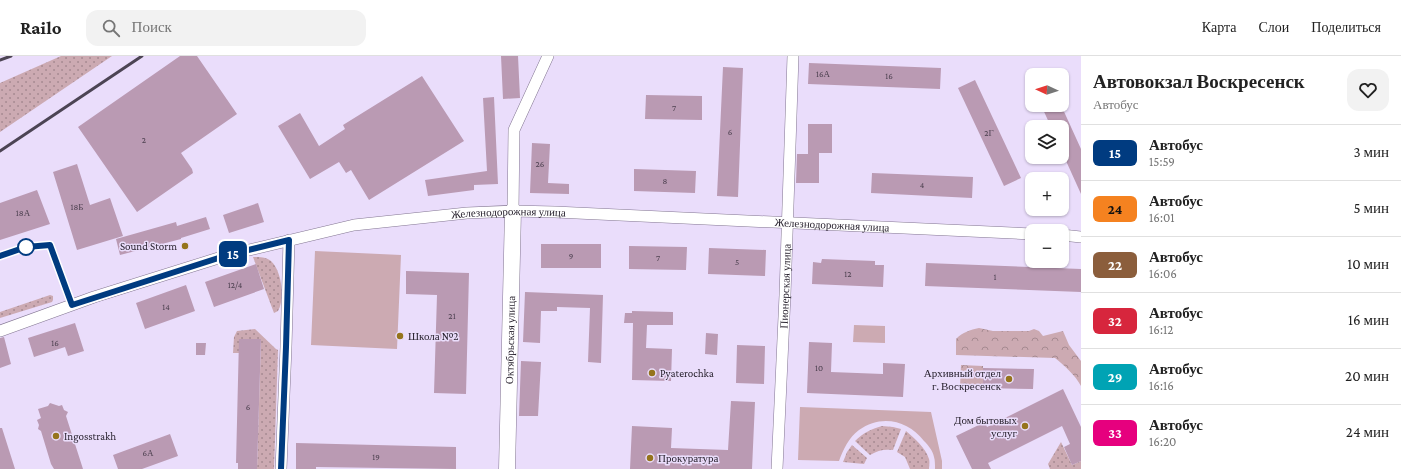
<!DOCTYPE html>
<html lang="ru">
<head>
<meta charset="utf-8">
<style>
	:root { --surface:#fff; --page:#f2f2f2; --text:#222; --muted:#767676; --line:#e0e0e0 }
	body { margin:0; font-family:"Crimson Pro",serif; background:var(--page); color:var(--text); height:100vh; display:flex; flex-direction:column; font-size:15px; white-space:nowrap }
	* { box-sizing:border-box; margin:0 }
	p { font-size:13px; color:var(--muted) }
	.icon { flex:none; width:22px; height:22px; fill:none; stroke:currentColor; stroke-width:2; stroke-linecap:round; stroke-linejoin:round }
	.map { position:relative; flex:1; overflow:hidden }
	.details { display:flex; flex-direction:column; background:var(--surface); width:320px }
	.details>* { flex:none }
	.badge { padding:0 8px; border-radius:6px; font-size:14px; line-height:26px }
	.needle { width:26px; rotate:273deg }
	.controls { position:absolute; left:1025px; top:12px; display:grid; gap:8px }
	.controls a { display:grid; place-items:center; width:44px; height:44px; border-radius:8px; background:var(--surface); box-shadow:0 1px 3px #0004; font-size:20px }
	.map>.badge { position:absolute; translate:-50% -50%; box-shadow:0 0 0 2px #fff }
	.round { display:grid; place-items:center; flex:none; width:42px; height:42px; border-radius:12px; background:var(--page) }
	.summary { display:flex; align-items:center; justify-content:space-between; height:68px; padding:0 12px }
	h1 { font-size:19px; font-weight:700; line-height:30px }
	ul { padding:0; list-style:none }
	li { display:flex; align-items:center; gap:12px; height:56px; padding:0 12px; border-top:1px solid var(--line) }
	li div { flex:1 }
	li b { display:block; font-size:15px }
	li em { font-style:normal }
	li .badge { min-width:44px; font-weight:700; text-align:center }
	header { display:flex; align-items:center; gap:24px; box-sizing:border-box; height:56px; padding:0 20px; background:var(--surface); border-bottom:1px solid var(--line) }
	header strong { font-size:19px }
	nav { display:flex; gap:22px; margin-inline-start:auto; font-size:14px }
	.search { width:280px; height:36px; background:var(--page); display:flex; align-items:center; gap:10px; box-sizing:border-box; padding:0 14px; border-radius:12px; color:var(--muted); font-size:15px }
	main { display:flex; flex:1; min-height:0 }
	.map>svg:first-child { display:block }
	.grass { fill:url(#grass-dots) }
	.forest { fill:url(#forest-crowns) }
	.green { fill:#ccaab2 }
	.building { fill:#ba9ab3 }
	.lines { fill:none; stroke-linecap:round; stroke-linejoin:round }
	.street-casing { stroke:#837692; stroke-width:12 }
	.secondary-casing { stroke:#837692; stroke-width:17 }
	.street { stroke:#fff; stroke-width:11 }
	.secondary { stroke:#fff; stroke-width:16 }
	.rail { stroke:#4c4454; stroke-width:3 }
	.line-casing { stroke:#fff; stroke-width:9 }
	.line { stroke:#003b80; stroke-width:6 }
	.poi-dot { fill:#95741c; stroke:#eaddfb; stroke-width:1.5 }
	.stop-dot { fill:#fff; stroke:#003b80; stroke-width:2 }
	.labels { text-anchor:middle; stroke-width:3; stroke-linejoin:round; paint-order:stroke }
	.number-label { font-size:9px; fill:#4d4150 }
	.street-label { font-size:11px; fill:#29232f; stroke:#eaddfb }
	.poi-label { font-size:11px; fill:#29232f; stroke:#eaddfb; text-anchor:start }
</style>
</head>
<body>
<header>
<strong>Railo</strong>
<div class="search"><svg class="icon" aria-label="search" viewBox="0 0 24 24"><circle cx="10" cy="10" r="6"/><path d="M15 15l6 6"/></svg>Поиск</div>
<nav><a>Карта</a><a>Слои</a><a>Поделиться</a></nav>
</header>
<main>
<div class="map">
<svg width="1081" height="413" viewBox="0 0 1081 413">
	<defs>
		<pattern id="grass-dots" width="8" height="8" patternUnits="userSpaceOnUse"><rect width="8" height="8" fill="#ccaab2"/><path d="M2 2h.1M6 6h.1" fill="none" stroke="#a68a91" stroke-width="1.8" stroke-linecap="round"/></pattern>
		<pattern id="forest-crowns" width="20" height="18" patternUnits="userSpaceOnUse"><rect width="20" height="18" fill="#ccaab2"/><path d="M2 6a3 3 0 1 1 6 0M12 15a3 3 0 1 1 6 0" fill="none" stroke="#a68a91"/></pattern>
	</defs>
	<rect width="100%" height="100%" fill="#eaddfb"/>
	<path class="grass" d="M61 0H112L0 76V27Z
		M253 201C259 201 266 201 271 205 282 215 285 243 278 255L274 257Z
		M50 239 53 240V244L52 246 0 262V256Z
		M255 273 276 293 278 294 274 413H257L261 284 240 283 239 297H233L234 281 237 275Z
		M882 370 893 371 901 373 893 394C884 393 878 394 870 399L855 385C863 377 871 373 882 370Z
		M906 375C914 382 926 392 929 403 930 406 929 410 929 413H910L905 401 897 396Z
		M1061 386 1072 409 1081 405V413H1050L1048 408Z
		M852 389 867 402 864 408 843 406 847 396Z"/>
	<path class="forest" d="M979 272 993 275H1029L1034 273 1039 275 1043 280 1063 275 1069 289 1081 305V330C1075 319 1065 310 1055 302L956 299V283C963 276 970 274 979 272Z
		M961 309 983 310V332L960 331Z"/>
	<path class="green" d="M315 195 401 199 397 293 311 289Z
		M854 269 885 270V287L853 286Z
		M800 351 931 356 942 405V413H935C935 409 935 404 934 401 933 395 928 389 924 385 908 364 881 358 859 374 849 381 843 394 839 405L798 404Z"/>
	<path class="building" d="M180 0H197L237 58 181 97 192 113 193 117 137 156 78 71Z
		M501 0H518L520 42 503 43Z
		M809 7 941 12 940 33 808 28Z
		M723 11 743 12 738 141 717 140Z
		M422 20 464 85 369 144 351 114 346 117 339 106 310 123 278 70 300 57 319 90 345 73 343 69Z
		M975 24 1021 122 1004 130 958 32Z
		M646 39 702 40V64L645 63Z
		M494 41 498 128 474 129V134L428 140 425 124 487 115 483 42Z
		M1041 49H1061L1081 93V138L1062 96V71H1051Z
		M808 68H832V97H819V127H796L797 98H808Z
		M532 87 550 88 548 127 569 128V138L530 137Z
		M77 108 90 149 110 142 123 180 77 194 53 116Z
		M634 113 696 115 695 137 634 135Z
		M872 117 973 121 972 142 871 137Z
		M37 134 50 168 0 184V147Z
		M258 147 264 166 229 177 223 159Z
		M206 161 210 173 181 182V183L120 199 116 183 176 166 177 170Z
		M541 188H601V212H541Z
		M629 190 687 191 686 214 629 213Z
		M709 192 766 194 765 220 708 218Z
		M822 203 875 205V209H884L883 231 812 228 813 206 821 207Z
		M926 207 1081 213V236L925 230Z
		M256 208 264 233 214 251 205 226Z
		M406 215 469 217 466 338 434 337 437 239 406 238Z
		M186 229 195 255 145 273 136 247Z
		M525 236 603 239 601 307 588 306 590 252 557 251V255H541L540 287 523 286Z
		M632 255 673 256V269H647L646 292 672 293 671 325 632 324 633 267H624L625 257H632Z
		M75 267 84 295 68 300 65 291 34 301 28 282Z
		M706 277 718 278 717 299 705 298Z
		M4 281 11 308 0 312V282Z
		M239 283H261L257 413H238V407H236Z
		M809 286 832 287 831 316 883 318V307L905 308 903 341 807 337Z
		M196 287H206L205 299H196Z
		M737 289 765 290 764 328 736 327Z
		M521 305 541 306 538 360H519Z
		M983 312 1034 313 1033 333 983 332Z
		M1063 333 1081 371V405L1072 409 1064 391 1070 388 1062 370 988 407 991 413H972L956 380 985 366 987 371Z
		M731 345 755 346 752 413H630L632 370 672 372 671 392 728 394Z
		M50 347 59 350 62 349 64 354 68 356 66 360 83 413H54L51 408 41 375 38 373 39 369 37 364 41 362 38 353 48 350Z
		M0 372H2L15 413H0Z
		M170 378 178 400 142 413H118L113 399Z
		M296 387 456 391V413L316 411V413H296Z"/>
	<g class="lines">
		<defs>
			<g id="street">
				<path d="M513 155 514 74 548 0"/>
				<path d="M1062 179 1081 181"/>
				<path id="s1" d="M0 275 94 241 228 199 354 169 467 157 513 155 555 156 1032 178"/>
				<path d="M281 413 286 291 289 184"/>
				<path id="s2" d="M777 413 785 239 793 0"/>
			</g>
			<g id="secondary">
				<path id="s3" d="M507 413 513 155"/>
			</g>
		</defs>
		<use href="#street" class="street-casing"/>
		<use href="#secondary" class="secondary-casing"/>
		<use href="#street" class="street"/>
		<use href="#secondary" class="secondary"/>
		<path class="rail" d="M0 4 11 0
			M0 95 142 0"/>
	</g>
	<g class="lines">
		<defs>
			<path id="line" d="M0 200 26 191 50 189 72 249 228 199 289 184 286 291 281 413"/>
		</defs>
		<use href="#line" class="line-casing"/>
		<use href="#line" class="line"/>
	</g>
	<g class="poi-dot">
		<circle cx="185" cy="190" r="4"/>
		<circle cx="400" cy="280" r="4"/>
		<circle cx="652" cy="317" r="4"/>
		<circle cx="1009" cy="323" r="4"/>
		<circle cx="1025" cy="370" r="4"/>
		<circle cx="56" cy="380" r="4"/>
		<circle cx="650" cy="402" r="4"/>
	</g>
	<circle class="stop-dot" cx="26" cy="191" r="8"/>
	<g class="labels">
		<g class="number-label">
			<text x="823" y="21">16А</text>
			<text x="889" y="23">16</text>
			<text x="674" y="55">7</text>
			<text x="730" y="79">6</text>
			<text x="989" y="80">2Г</text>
			<text x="144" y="87">2</text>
			<text x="540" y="111">26</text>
			<text x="665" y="128">8</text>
			<text x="922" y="132">4</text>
			<text x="77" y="154">18Б</text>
			<text x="23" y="160">18А</text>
			<text x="571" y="203">9</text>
			<text x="658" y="205">7</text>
			<text x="737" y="209">5</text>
			<text x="848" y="221">12</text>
			<text x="995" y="224">1</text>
			<text x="235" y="232">12/4</text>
			<text x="166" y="254">14</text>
			<text x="452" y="263">21</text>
			<text x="55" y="290">16</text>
			<text x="819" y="315">10</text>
			<text x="248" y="354">6</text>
			<text x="148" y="400">6А</text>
			<text x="376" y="404">19</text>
		</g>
		<g class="street-label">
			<text dy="4" stroke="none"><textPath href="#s1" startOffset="525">Железнодорожная улица</textPath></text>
			<text dy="4" stroke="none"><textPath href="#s1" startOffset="849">Железнодорожная улица</textPath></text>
			<text dy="4" stroke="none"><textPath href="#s2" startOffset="183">Пионерская улица</textPath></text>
			<text dy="4" stroke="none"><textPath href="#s3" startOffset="129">Октябрьская улица</textPath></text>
		</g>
		<g class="poi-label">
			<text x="177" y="194" text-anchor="end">Sound Storm</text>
			<text x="408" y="284">Школа №2</text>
			<text x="660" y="321">Pyaterochka</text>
			<text x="1001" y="321" text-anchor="end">Архивный отдел<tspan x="1001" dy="13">г. Воскресенск</tspan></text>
			<text x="1017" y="368" text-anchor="end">Дом бытовых<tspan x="1017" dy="13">услуг</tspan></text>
			<text x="64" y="384">Ingosstrakh</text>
			<text x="658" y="406">Прокуратура</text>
		</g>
	</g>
</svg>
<div class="controls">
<a><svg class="needle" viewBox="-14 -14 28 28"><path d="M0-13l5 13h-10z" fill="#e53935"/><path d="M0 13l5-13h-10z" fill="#767676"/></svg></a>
<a><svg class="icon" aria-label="layers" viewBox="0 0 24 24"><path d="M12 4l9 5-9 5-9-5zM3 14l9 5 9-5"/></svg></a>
<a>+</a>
<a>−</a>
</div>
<b class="badge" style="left:233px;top:198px;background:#003b80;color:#fff">15</b>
</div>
<section class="details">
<div class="summary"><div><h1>Автовокзал Воскресенск</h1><p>Автобус</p></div><a class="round"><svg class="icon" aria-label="heart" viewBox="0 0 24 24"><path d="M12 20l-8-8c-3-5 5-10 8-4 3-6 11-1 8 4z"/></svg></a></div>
<ul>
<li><span class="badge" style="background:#003b80;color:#fff">15</span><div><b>Автобус</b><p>15:59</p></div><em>3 мин</em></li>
<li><span class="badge" style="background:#f58220;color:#111">24</span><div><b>Автобус</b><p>16:01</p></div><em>5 мин</em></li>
<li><span class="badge" style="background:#8b5e3c;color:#fff">22</span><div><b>Автобус</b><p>16:06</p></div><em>10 мин</em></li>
<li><span class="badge" style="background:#d7263d;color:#fff">32</span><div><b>Автобус</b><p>16:12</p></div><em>16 мин</em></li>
<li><span class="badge" style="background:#00a3b4;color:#fff">29</span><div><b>Автобус</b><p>16:16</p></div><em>20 мин</em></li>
<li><span class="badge" style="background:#e6007e;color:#fff">33</span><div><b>Автобус</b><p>16:20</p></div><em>24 мин</em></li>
</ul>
</section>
</main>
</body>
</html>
